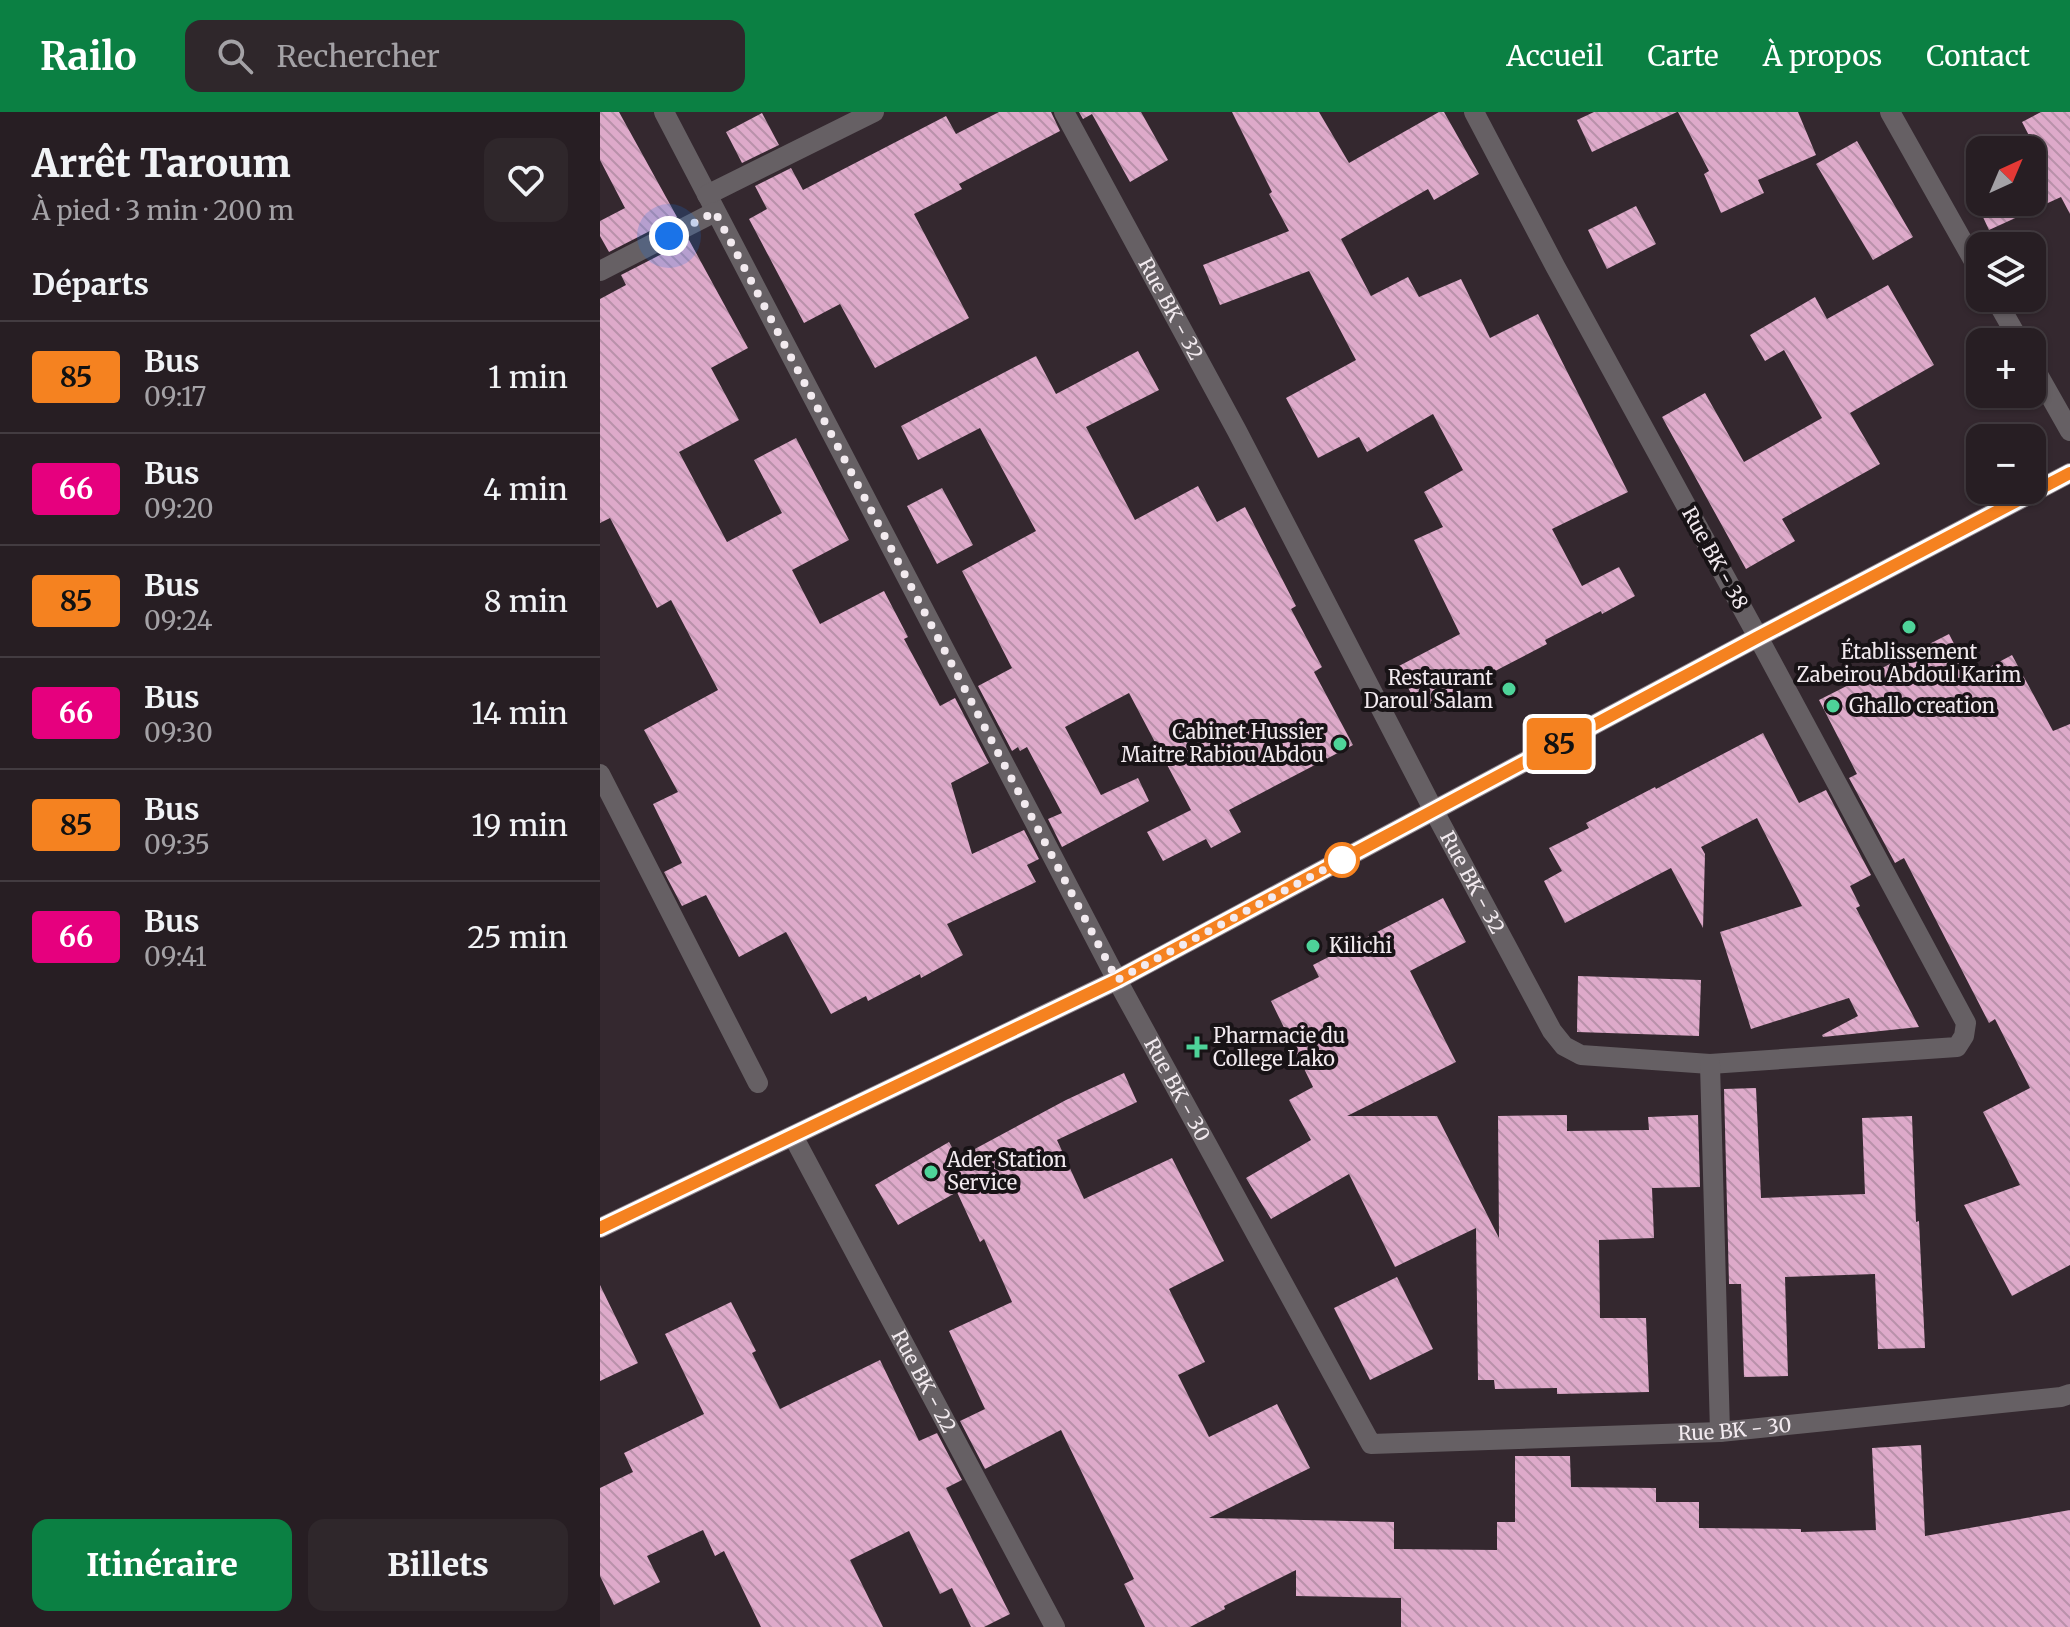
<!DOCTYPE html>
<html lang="fr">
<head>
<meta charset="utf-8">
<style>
	:root { --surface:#271e23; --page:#2f272b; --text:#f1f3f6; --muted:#a4a2a6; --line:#433c41; --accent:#0b8043 }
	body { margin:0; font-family:Merriweather,serif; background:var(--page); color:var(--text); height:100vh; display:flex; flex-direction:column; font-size:30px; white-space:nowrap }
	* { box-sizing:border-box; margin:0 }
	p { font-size:26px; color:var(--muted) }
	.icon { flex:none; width:44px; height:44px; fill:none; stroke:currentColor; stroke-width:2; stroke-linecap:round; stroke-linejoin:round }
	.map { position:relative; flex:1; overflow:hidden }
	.side { display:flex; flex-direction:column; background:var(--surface); width:600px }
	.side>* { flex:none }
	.badge { padding:0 16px; border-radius:6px; font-size:28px; line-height:52px }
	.needle { width:52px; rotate:44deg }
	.buttons { position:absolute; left:1366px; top:24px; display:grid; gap:16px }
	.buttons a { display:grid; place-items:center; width:80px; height:80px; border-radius:16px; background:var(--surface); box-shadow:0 2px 6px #0004,0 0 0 2px var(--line); font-size:40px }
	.you { position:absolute; width:40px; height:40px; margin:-20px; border:6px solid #fff; border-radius:50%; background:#1a73e8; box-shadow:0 0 0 12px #1a73e833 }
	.map>.badge { position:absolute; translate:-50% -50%; box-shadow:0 0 0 4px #fff }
	h2 { padding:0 32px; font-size:30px; line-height:72px }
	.round { display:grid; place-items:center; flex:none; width:84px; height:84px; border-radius:16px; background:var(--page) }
	.head { display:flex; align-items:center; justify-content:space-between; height:136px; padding:0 32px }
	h1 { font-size:38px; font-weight:800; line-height:60px }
	.cta { display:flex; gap:16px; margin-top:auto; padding:16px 32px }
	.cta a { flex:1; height:92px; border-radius:16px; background:var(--accent); color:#fff; font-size:32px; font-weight:800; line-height:92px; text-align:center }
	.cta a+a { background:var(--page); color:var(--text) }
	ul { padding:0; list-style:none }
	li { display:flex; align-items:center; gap:24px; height:112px; padding:0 32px; border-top:2px solid var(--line) }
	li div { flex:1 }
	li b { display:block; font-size:30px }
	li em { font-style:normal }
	li .badge { min-width:88px; font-weight:700; text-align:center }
	header { display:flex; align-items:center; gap:48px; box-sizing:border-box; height:112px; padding:0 40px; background:var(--accent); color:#fff }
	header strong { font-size:38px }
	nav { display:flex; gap:44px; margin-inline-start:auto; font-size:28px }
	.search { width:560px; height:72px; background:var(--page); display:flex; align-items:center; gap:20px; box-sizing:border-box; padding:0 28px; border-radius:16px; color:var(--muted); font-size:30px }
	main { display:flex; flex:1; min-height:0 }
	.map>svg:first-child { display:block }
	.building { fill:url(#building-back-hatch) }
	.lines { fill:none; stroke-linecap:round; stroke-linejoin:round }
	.minor { stroke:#666064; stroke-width:20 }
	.secondary { stroke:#877d83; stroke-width:20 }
	.line-casing { stroke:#fff; stroke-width:18 }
	.line { stroke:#f58220; stroke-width:12 }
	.walk { stroke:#f2eaef; stroke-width:8; stroke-dasharray:0 14.4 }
	.poi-dot { fill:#4ed399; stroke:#181316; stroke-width:3 }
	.stop-dot { fill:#fff; stroke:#f58220; stroke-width:4 }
	.labels { text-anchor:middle; stroke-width:8; stroke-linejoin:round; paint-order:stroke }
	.street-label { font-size:20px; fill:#f2eaef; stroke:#181316 }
	.poi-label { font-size:20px; fill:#f2eaef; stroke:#181316; text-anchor:start }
</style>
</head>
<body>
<header>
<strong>Railo</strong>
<div class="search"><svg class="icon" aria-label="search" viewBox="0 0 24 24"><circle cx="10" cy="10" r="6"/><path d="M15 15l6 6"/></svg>Rechercher</div>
<nav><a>Accueil</a><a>Carte</a><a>À propos</a><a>Contact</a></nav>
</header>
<main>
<section class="side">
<div class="head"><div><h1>Arrêt Taroum</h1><p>À pied · 3 min · 200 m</p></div><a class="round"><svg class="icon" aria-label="heart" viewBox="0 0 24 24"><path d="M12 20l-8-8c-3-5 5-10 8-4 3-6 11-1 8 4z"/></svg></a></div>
<h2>Départs</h2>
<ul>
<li><span class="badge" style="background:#f58220;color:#111">85</span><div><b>Bus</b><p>09:17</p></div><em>1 min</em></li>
<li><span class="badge" style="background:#e6007e;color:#fff">66</span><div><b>Bus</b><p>09:20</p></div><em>4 min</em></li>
<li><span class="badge" style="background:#f58220;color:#111">85</span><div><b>Bus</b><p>09:24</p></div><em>8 min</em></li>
<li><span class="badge" style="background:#e6007e;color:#fff">66</span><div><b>Bus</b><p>09:30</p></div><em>14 min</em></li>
<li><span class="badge" style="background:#f58220;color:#111">85</span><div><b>Bus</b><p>09:35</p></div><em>19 min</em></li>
<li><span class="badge" style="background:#e6007e;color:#fff">66</span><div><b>Bus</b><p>09:41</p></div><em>25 min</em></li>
</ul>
<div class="cta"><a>Itinéraire</a><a>Billets</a></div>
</section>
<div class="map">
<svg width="1470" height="1515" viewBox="0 0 1470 1515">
	<defs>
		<pattern id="building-back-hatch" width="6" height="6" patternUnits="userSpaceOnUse" patternTransform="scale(2)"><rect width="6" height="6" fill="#deaaca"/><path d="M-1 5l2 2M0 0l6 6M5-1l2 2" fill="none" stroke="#b991aa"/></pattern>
	</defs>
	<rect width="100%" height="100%" fill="#34282f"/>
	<path class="building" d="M0 0H19L77 105 9 140 0 124V109L25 96 0 48Z
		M399 0H451L460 19 359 72 362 77 314 102 369 206 275 256 240 192 204 211 149 107 167 97 155 74 191 56 203 78 346 4 356 22Z
		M479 0H541L568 48 530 70 492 2 483 7Z
		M632 0H719L749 51 839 0H844L879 62 834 88 828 77 741 127 771 184 808 165 819 185 861 167 890 226 938 202 1028 380 952 417 982 474 1019 455 1035 484 1002 502 1001 499 945 528 947 532 820 598 797 555 860 522 814 428 843 415 824 380 863 358 833 302 767 340 759 325 718 346 686 286 756 248 709 159 620 193 603 153 689 119 669 82 672 80Z
		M994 0H1077L992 40 977 8Z
		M1078 0H1198L1216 43 1158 68 1164 81 1121 101 1104 62 1109 59Z
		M1441 0H1470V102L1461 85 1389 118 1369 75 1380 70V90H1432V47L1439 43 1422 10Z
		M162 1 179 33 142 51 126 20Z
		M1257 29 1313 125 1273 148 1216 52Z
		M1036 94 1056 132 1007 157 988 118Z
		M89 128 148 236 111 256 139 308 79 340 127 430 182 401 154 348 196 326 249 428 192 458 220 512 284 479 308 525 304 527 340 594 355 586 389 651 351 671 372 742 424 718 439 747 427 753 436 770 347 812 363 843 321 866 320 862 268 889 266 884 231 902 186 820 139 845 106 783 82 794 64 760 82 751 53 692 78 680 44 618 118 578 71 488 57 496 10 406 0 411V187L26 173 21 163Z
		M1288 173 1334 253 1250 301 1280 352 1182 407 1195 429 1146 457 1062 305 1105 281 1144 350 1222 306 1184 238 1165 249 1150 223 1215 185 1227 207Z
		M538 239 559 278 486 315 535 408 598 374 617 410 645 395 696 494 691 497 722 555 714 560 753 633 629 698 641 720 611 736 606 727 563 749 547 720 591 698 529 581 465 615 501 683 538 666 549 689 462 735 448 707 462 701 427 635 420 639 418 635 412 639 378 574 412 556 362 459 436 419 380 316 318 348 301 314 436 244 456 282Z
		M342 376 373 433 337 452 307 394Z
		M1349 522 1371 565 1412 543 1453 619 1470 612V1153L1412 1184 1364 1093 1420 1073 1383 1000 1430 976 1395 907 1389 911 1304 746 1295 751 1249 666 1257 662 1219 588Z
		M1163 621 1199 691 1226 678 1271 763 1250 774 1260 794 1256 796 1319 915 1223 925 1222 923 1258 904 1249 886 1151 917 1120 820 1202 794 1157 706 1101 735 1105 742 1103 816 1071 756 965 811 944 769 962 759 949 736 989 716 986 711 1055 675 1056 677Z
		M843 786 866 830 810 859 856 950 747 1004H837L899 1126 898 1004 967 1003V1019L1049 1018 1048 1005 1098 1003 1100 1075 1052 1076 1054 1126 999 1128 1000 1206H1046L1049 1280 957 1282V1276L895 1277 894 1268H878L876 1116 795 1155 749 1062 671 1107 646 1066 711 1028 689 988 713 975 671 889 719 865 713 853Z
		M978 864 1101 868 1099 924 977 920Z
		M524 961 537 990 457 1028 484 1087 572 1046 624 1149 569 1177 605 1250 578 1263 609 1325 677 1292 710 1356 609 1406 794 1410V1437L897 1438V1410H915V1344H970L971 1375 1056 1376V1390H1099V1416L1201 1417V1420L1276 1418 1272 1336 1321 1333 1325 1424 1470 1398V1515H801V1486L696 1484V1458L624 1494 625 1497 590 1515H545L524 1472 534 1467 461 1318 385 1357 360 1309 385 1297 349 1219 412 1190 384 1127 380 1130 357 1080 298 1113 275 1073 349 1030 358 1046 466 988Z
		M1156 976 1161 1086 1265 1082 1262 1006 1312 1004 1316 1110 1319 1109 1325 1236 1278 1237 1275 1162 1185 1165 1188 1264 1144 1265 1141 1172H1129L1124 977Z
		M797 1165 833 1237 770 1268 734 1196Z
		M0 1173 38 1251 0 1269Z
		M131 1190 156 1239 152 1241 180 1297 280 1248 319 1329 337 1321 362 1368 346 1376 410 1502 384 1515H371L352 1476 340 1482 309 1419 250 1448 283 1515H161L124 1439 115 1444 103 1418 47 1444 60 1470 14 1493 0 1464V1376L33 1360 24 1341 104 1302 65 1222Z"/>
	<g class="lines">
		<g class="minor">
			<path id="s1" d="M64 0 517 868 771 1332 1120 1320 1461 1285 1470 1282"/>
			<path id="s2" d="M464 0 637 319 834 699 952 919 964 934 981 943 1110 952 1357 935 1364 924 1366 911 1158 525 955 154 874 0"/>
			<path d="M1290 0 1380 160"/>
			<path d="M107 83 274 0"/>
			<path d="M0 159 115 100"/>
			<path d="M1395 186 1420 230"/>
			<path d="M1432 252 1470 319"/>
			<path d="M0 662 158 971"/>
			<path d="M1110 952 1120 1320"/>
			<path id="s3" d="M193 1024 455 1515"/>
		</g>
		<path class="secondary" d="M0 1116 517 868 1158 525 1470 361"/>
	</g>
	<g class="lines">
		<defs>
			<path id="line" d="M0 1116 517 868 1158 525 1470 361"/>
		</defs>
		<use href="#line" class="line-casing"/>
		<use href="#line" class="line"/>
		<path class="walk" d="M69 124 115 100 517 868 755 741 742 748"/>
	</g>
	<g class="poi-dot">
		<circle cx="1309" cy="515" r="8"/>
		<circle cx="909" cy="577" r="8"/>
		<circle cx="1233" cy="594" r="8"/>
		<circle cx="740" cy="632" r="8"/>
		<circle cx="713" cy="834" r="8"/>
		<path d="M593 923h8v8h8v8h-8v8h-8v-8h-8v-8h8z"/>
		<circle cx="331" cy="1060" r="8"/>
	</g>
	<circle class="stop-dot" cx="742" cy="748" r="16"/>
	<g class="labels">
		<g class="street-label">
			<text dy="7" stroke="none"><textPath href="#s2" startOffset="224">Rue BK - 32</textPath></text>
			<text transform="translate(1115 446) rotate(61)" y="7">Rue BK - 38</text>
			<text dy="7" stroke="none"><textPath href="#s2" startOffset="872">Rue BK - 32</textPath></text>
			<text dy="7" stroke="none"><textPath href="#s1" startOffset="1104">Rue BK - 30</textPath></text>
			<text dy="7" stroke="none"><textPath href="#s3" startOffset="278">Rue BK - 22</textPath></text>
			<text dy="7" stroke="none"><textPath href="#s1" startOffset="1872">Rue BK - 30</textPath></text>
		</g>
		<g class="poi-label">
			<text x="1309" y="547" text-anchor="middle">Établissement<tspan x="1309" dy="23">Zabeirou Abdoul Karim</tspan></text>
			<text x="893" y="573" text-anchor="end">Restaurant<tspan x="893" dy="23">Daroul Salam</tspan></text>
			<text x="1249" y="601">Ghallo creation</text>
			<text x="724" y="627" text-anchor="end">Cabinet Hussier<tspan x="724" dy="23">Maitre Rabiou Abdou</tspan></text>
			<text x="729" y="841">Kilichi</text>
			<text x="613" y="931">Pharmacie du<tspan x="613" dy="23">College Lako</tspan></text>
			<text x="347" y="1055">Ader Station<tspan x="347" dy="23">Service</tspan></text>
		</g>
	</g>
</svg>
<div class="buttons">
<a><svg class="needle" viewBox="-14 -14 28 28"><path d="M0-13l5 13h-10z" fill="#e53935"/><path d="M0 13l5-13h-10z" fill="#a4a2a6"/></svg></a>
<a><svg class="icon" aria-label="layers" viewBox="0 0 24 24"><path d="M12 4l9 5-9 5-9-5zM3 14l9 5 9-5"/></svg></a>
<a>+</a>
<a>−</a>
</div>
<div class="you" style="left:69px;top:124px"></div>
<b class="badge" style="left:959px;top:632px;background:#f58220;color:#111">85</b>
</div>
</main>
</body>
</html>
